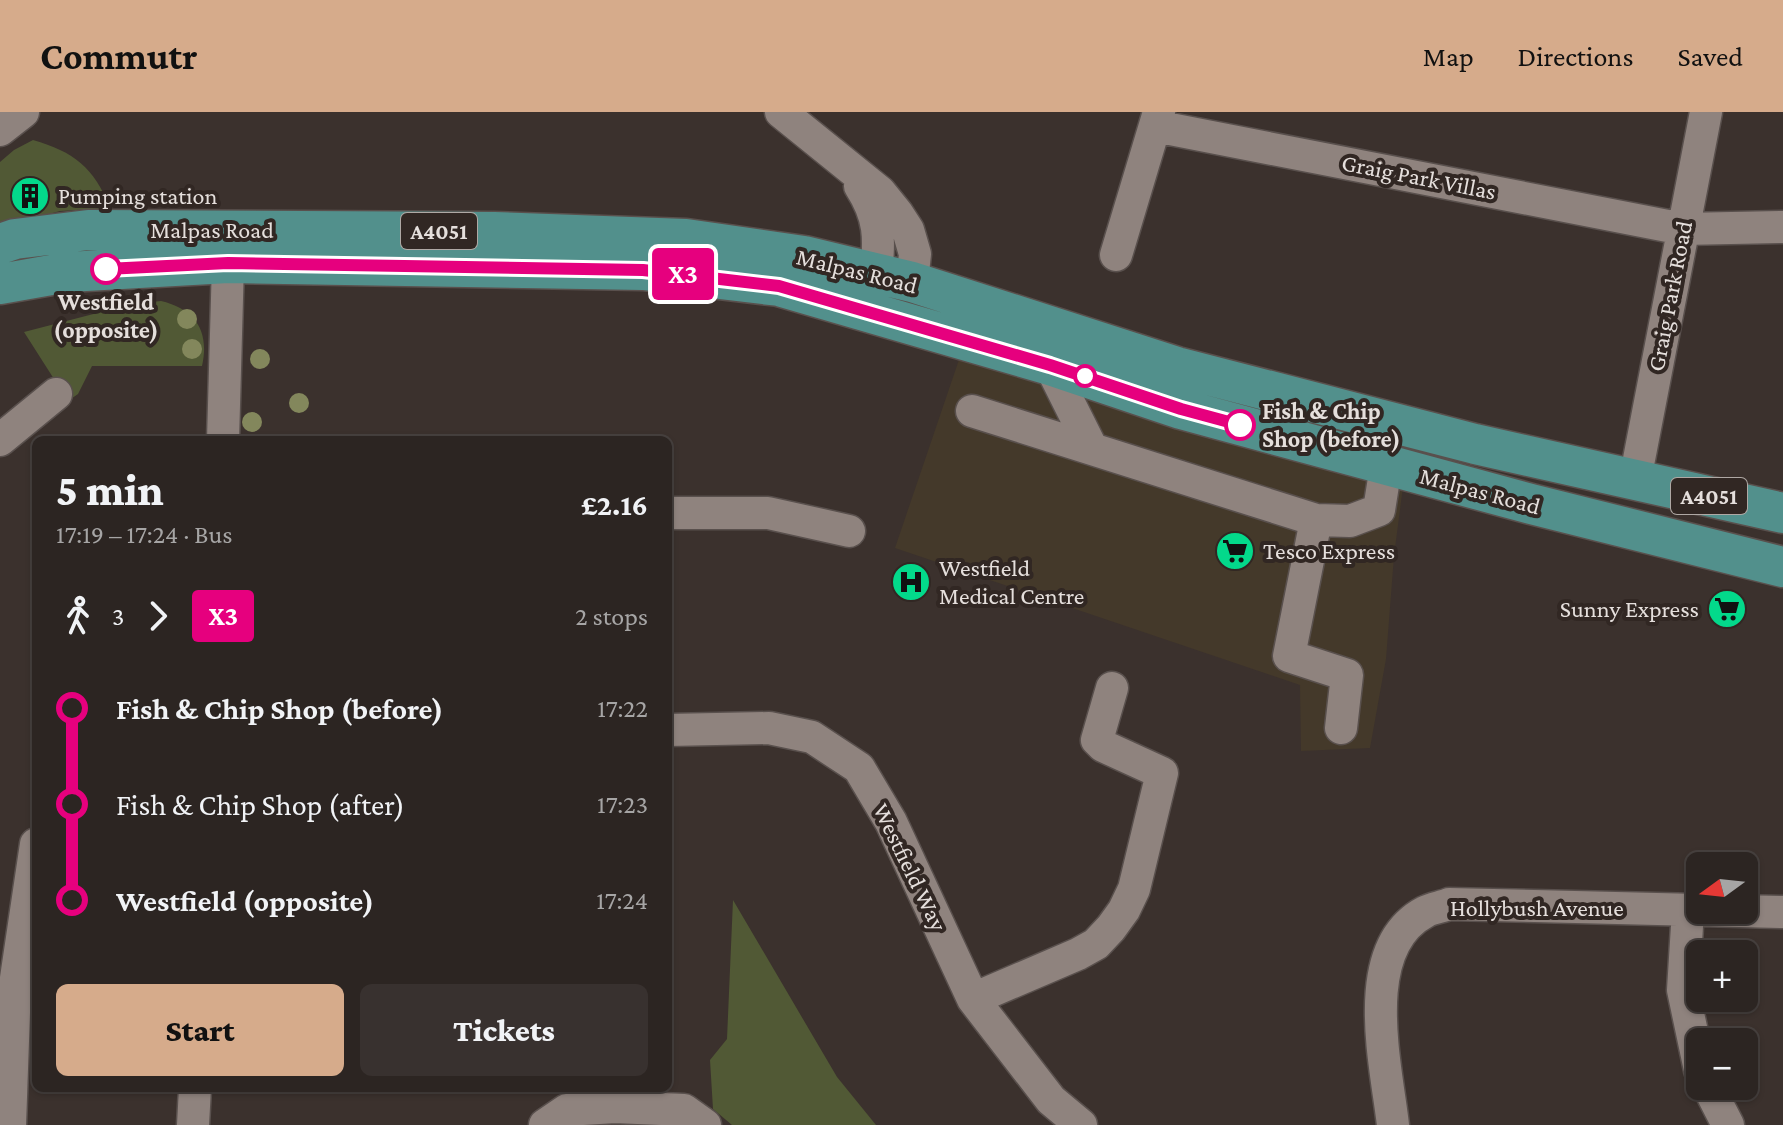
<!DOCTYPE html>
<html lang="en">
<head>
<meta charset="utf-8">
<style>
	:root { --surface:#2c2522; --page:#38312f; --text:#f1f3f6; --muted:#a6a5a5; --line:#484240; --accent:#d6ab8b }
	body { margin:0; font-family:"Crimson Pro",serif; background:var(--page); color:var(--text); height:100vh; display:flex; flex-direction:column; font-size:30px; white-space:nowrap }
	* { box-sizing:border-box; margin:0 }
	p { font-size:26px; color:var(--muted) }
	.icon { flex:none; width:44px; height:44px; fill:none; stroke:currentColor; stroke-width:2; stroke-linecap:round; stroke-linejoin:round }
	.map { position:relative; flex:1; overflow:hidden }
	.side { position:absolute; left:32px; top:324px; width:640px; height:656px; display:flex; flex-direction:column; background:var(--surface); border-radius:12px; box-shadow:0 2px 6px #0004,0 0 0 2px var(--line) }
	.side>* { flex:none }
	.badge { padding:0 16px; border-radius:6px; font-size:28px; line-height:52px }
	.needle { width:52px; rotate:255deg }
	.buttons { position:absolute; left:1686px; top:740px; display:grid; gap:16px }
	.buttons a { display:grid; place-items:center; width:72px; height:72px; border-radius:12px; background:var(--surface); box-shadow:0 2px 6px #0004,0 0 0 2px var(--line); font-size:40px }
	.map>.badge { position:absolute; translate:-50% -50%; box-shadow:0 0 0 4px #fff }
	.legs { display:flex; align-items:center; gap:12px; height:88px; padding:0 24px; font-size:26px }
	.legs p { margin-inline-start:auto }
	.summary { display:flex; align-items:center; justify-content:space-between; height:136px; padding:0 24px }
	h1 { font-size:44px; font-weight:800; line-height:60px }
	.primary-button { display:flex; gap:16px; margin-top:auto; padding:16px 24px }
	.primary-button a { flex:1; height:92px; border-radius:12px; background:var(--accent); color:#111; font-size:32px; font-weight:800; line-height:92px; text-align:center }
	.primary-button a+a { background:var(--page); color:var(--text) }
	ul { padding:0 24px; list-style:none }
	li { display:flex; align-items:center; gap:28px; height:96px; font-size:30px }
	li i { display:grid; place-items:center; width:12px; height:100%; margin:0 10px; background:currentColor }
	li i::after { content:''; width:20px; height:20px; margin:-10px; border:6px solid; border-radius:50%; background:var(--surface) }
	li p { margin-inline-start:auto }
	li:first-child i { background:linear-gradient(#0000 50%,currentColor 0) }
	li:last-child i { background:linear-gradient(currentColor 50%,#0000 0) }
	header { display:flex; align-items:center; gap:48px; box-sizing:border-box; height:112px; padding:0 40px; background:var(--accent); color:#111 }
	header strong { font-size:38px }
	nav { display:flex; gap:44px; margin-inline-start:auto; font-size:28px }
	.map>svg:first-child { display:block }
	.commercial { fill:#44392a }
	.green { fill:#515935 }
	.lines { fill:none; stroke-linecap:round; stroke-linejoin:round }
	.minor-casing { stroke:#59504d; stroke-width:35 }
	.major-casing { stroke:#59504d; stroke-width:43 }
	.minor { stroke:#8f837e; stroke-width:32 }
	.major { stroke:#52908c; stroke-width:40 }
	.tree { fill:#83875c }
	.line-1-casing { stroke:#fff; stroke-width:18 }
	.line-1 { stroke:#e6007e; stroke-width:12 }
	.stop-1-dot { fill:#fff; stroke:#e6007e; stroke-width:4 }
	.labels { text-anchor:middle; stroke-width:8; stroke-linejoin:round; paint-order:stroke }
	.shield { fill:#312723; stroke:#afa8a4; stroke-width:2 }
	.shield-label { font-size:22px; font-weight:bold; fill:#e5dfdc }
	.street-label { font-size:24px; fill:#e5dfdc; stroke:#312723 }
	.poi-label { font-size:24px; fill:#e5dfdc; stroke:#312723; text-anchor:start }
	.stop-label { font-size:24px; font-weight:bold; fill:#e5dfdc; stroke:#312723 }
</style>
</head>
<body>
<header>
<strong>Commutr</strong>
<nav><a>Map</a><a>Directions</a><a>Saved</a></nav>
</header>
<div class="map">
<svg width="1783" height="1013" viewBox="0 0 1783 1013">
	<rect width="100%" height="100%" fill="#3b312d"/>
	<path class="commercial" d="M966 227 1405 359 1394 444 1386 547 1370 636 1301 639 1300 573 895 436Z"/>
	<path class="green" d="M33 28C74 40 94 55 110 96L60 99 0 115V50L14 38Z
		M161 189C195 197 210 219 202 254H92L78 282 68 289 24 220 132 192Z
		M733 788 837 965 876 1013H732L713 997 710 948 727 927Z"/>
	<g class="lines">
		<defs>
			<path id="minor" d="M781 0 880 80 897 101 908 118 915 142 912 170
				M1155 14 1683 117 1783 115
				M0 18 23 0
				M860 74C880 105 880 126 876 162
				M1116 143 1159 0
				M1050 253 1091 335
				M972 299 1316 408 1350 409 1379 398 1386 354
				M0 328 56 282
				M223 328 228 151
				M1635 368 1706 0
				M668 401H768L849 419
				M1316 408 1289 544 1347 563 1341 616
				M668 618 769 616 812 625 859 656 891 710 973 887 1051 988 1081 1013
				M1688 798 1683 878 1700 958
				M973 887 1078 842 1096 832 1111 816 1124 798 1134 777 1162 661 1103 634 1097 628 1112 576
				M1708 974 1728 1013
				M10 1013 15 873 36 732
				M193 1013 195 976
				M545 1013 567 998 615 995 684 998 705 1013
				M1393 1013C1386 952 1357 836 1425 800 1432 796 1442 795 1449 792L1783 800"/>
			<path id="major" d="M0 132 15 127 88 118 494 120 686 127 804 144 912 170 1177 255 1475 332 1783 401
				M0 172 68 160 228 151 643 158 779 174 1050 253 1181 297 1531 392 1783 455"/>
		</defs>
		<use href="#minor" class="minor-casing"/>
		<use href="#major" class="major-casing"/>
		<use href="#minor" class="minor"/>
		<use href="#major" class="major"/>
	</g>
	<g class="tree">
		<circle cx="187" cy="207" r="10"/>
		<circle cx="192" cy="237" r="10"/>
		<circle cx="260" cy="247" r="10"/>
		<circle cx="299" cy="291" r="10"/>
		<circle cx="252" cy="310" r="10"/>
	</g>
	<g class="lines">
		<defs>
			<path id="line-1" d="M106 157 228 151 643 158 779 174 1050 253 1181 297 1240 313"/>
		</defs>
		<use href="#line-1" class="line-1-casing"/>
		<use href="#line-1" class="line-1"/>
	</g>
	<defs>
		<symbol id="building-disc" viewBox="-11 -11 22 22"><circle r="9.5" fill="#03d98b" stroke="#312723"/><path d="M-4-6H4V6H1V3H-1V6H-4ZM-2.5-4.3h1.7v1.8h-1.7ZM.8-4.3h1.7v1.8H.8ZM-2.5-1h1.7V.8h-1.7ZM.8-1h1.7V.8H.8Z" fill="#111"/></symbol>
		<symbol id="supermarket-disc" viewBox="-11 -11 22 22"><circle r="9.5" fill="#03d98b" stroke="#312723"/><path d="M-6-5.5h2.5l.6 2H6L4.5 2H-2.5L-4.4-4H-6ZM-1.5 3.2a1.3 1.3 0 1 0 .1 0ZM3 3.2a1.3 1.3 0 1 0 .1 0Z" fill="#111"/></symbol>
		<symbol id="hospital-disc" viewBox="-11 -11 22 22"><circle r="9.5" fill="#03d98b" stroke="#312723"/><path d="M-5-5h3v3.5h4V-5h3V5h-3V1.5h-4V5h-3Z" fill="#111"/></symbol>
	</defs>
	<g fill-rule="evenodd">
		<use href="#building-disc" x="8" y="62" width="44" height="44"/>
		<use href="#supermarket-disc" x="1213" y="417" width="44" height="44"/>
		<use href="#hospital-disc" x="889" y="448" width="44" height="44"/>
		<use href="#supermarket-disc" x="1705" y="475" width="44" height="44"/>
	</g>
	<g class="stop-1-dot">
		<circle cx="106" cy="157" r="14"/>
		<circle cx="1085" cy="264" r="10"/>
		<circle cx="1240" cy="313" r="14"/>
	</g>
	<g class="labels">
		<g class="shield">
			<rect x="401" y="101" width="76" height="36" rx="6"/>
			<rect x="1671" y="366" width="76" height="36" rx="6"/>
		</g>
		<g class="shield-label">
			<text x="439" y="127">A4051</text>
			<text x="1709" y="392">A4051</text>
		</g>
		<g class="street-label">
			<text transform="translate(1419 65) rotate(11)" y="8">Graig Park Villas</text>
			<text x="212" y="126">Malpas Road</text>
			<text transform="translate(857 159) rotate(14)" y="8">Malpas Road</text>
			<text transform="translate(1670 184) rotate(-79)" y="8">Graig Park Road</text>
			<text transform="translate(1480 379) rotate(15)" y="8">Malpas Road</text>
			<text transform="translate(910 755) rotate(64)" y="8">Westfield Way</text>
			<text x="1537" y="804">Hollybush Avenue</text>
		</g>
		<g class="poi-label">
			<text x="58" y="92">Pumping station</text>
			<text x="1263" y="447">Tesco Express</text>
			<text x="939" y="464">Westfield<tspan x="939" dy="28">Medical Centre</tspan></text>
			<text x="1699" y="505" text-anchor="end">Sunny Express</text>
		</g>
		<g class="stop-label">
			<text x="106" y="198">Westfield<tspan x="106" dy="28">(opposite)</tspan></text>
			<text x="1262" y="307" text-anchor="start">Fish &amp; Chip<tspan x="1262" dy="28">Shop (before)</tspan></text>
		</g>
	</g>
</svg>
<div class="buttons">
<a><svg class="needle" viewBox="-14 -14 28 28"><path d="M0-13l5 13h-10z" fill="#e53935"/><path d="M0 13l5-13h-10z" fill="#a6a5a5"/></svg></a>
<a>+</a>
<a>−</a>
</div>
<b class="badge" style="left:683px;top:162px;background:#e6007e;color:#fff">X3</b>
<section class="side">
<div class="summary"><div><h1>5 min</h1><p>17:19 – 17:24 · Bus</p></div><b>£2.16</b></div>
<div class="legs"><svg class="icon" aria-label="walk" viewBox="0 0 24 24"><circle cx="13" cy="4" r="2"/><path d="M13 8l-2 6 4 7M11 14l-3 7M7 12l3-4h3l4 4"/></svg>3<svg class="icon" aria-label="forward" viewBox="0 0 24 24"><path d="M9 5l7 7-7 7"/></svg><b class="badge" style="background:#e6007e;color:#fff">X3</b><p>2 stops</p></div>
<ul>
<li><i style="color:#e6007e"></i><b>Fish &amp; Chip Shop (before)</b><p>17:22</p></li>
<li><i style="color:#e6007e"></i><span>Fish &amp; Chip Shop (after)</span><p>17:23</p></li>
<li><i style="color:#e6007e"></i><b>Westfield (opposite)</b><p>17:24</p></li>
</ul>
<div class="primary-button"><a>Start</a><a>Tickets</a></div>
</section>
</div>
</body>
</html>
